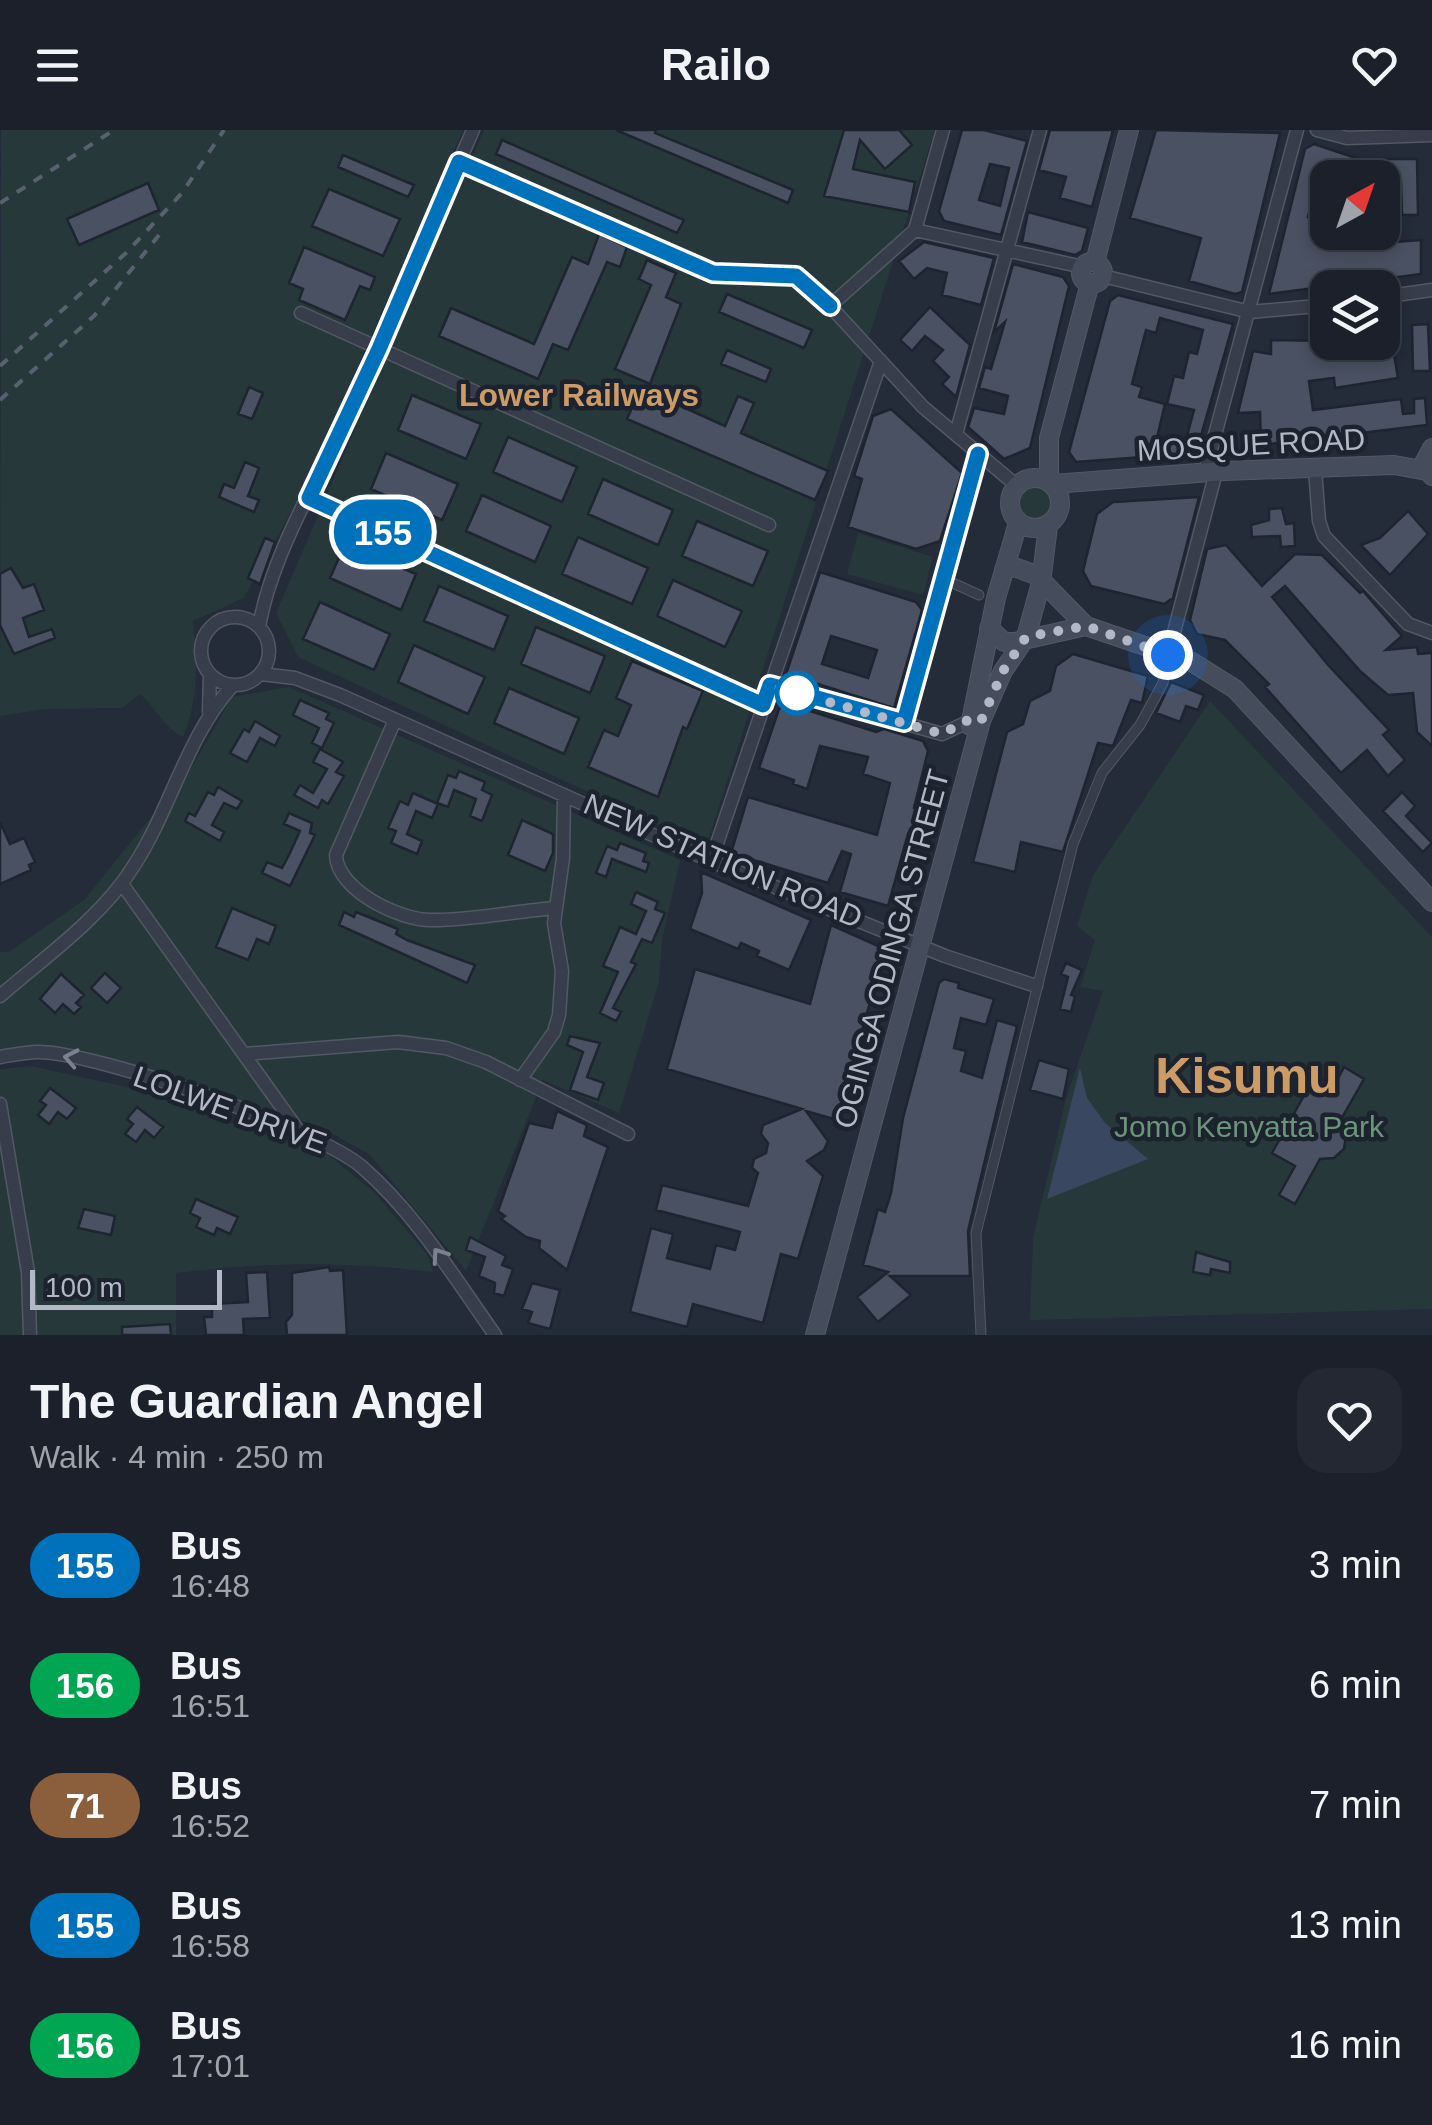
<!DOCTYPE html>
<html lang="en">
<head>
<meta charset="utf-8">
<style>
	:root { --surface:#1b202b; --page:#242833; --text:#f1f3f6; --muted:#a0a3a9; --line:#393e47 }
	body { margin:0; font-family:Helvetica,sans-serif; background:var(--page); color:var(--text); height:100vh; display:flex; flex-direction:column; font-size:38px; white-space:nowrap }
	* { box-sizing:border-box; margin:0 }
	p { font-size:32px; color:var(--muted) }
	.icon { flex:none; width:55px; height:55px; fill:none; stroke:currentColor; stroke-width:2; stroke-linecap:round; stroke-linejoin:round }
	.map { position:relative; height:1205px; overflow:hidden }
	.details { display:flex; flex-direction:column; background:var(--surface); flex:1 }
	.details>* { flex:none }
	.badge { padding:0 20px; border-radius:32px; font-size:35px; line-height:65px }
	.needle { width:65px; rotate:40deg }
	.controls { position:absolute; left:1310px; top:30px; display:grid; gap:20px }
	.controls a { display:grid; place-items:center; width:90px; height:90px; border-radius:20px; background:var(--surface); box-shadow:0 5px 15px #0003,0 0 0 2px var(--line); font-size:50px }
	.scale { position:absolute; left:30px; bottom:25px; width:192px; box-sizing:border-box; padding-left:10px; border:5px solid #b2b8c5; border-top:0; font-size:28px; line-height:35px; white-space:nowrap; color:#b2b8c5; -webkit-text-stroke:8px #1c222e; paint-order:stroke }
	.you { position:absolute; width:50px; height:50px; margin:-25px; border:8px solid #fff; border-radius:50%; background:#1a73e8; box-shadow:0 0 0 15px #1a73e833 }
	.map>.badge { position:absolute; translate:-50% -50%; box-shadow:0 0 0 5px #fff }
	.round { display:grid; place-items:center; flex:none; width:105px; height:105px; border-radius:30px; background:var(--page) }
	.overview { display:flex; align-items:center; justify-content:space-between; height:170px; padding:0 30px }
	h1 { font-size:48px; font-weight:800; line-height:75px }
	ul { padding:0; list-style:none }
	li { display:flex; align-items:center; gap:30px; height:120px; padding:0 30px }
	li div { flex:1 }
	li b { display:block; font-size:38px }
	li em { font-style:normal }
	li .badge { min-width:110px; font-weight:700; text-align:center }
	header { display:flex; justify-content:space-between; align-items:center; height:130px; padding:0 30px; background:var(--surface); font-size:45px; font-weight:800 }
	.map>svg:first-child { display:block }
	.green { fill:#27383b }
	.water { fill:#3a4761 }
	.building { fill:#4a5162; stroke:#1e2430; stroke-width:2.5; fill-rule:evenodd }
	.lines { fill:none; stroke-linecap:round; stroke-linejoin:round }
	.pedestrian-casing { stroke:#525864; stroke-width:11 }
	.minor-casing { stroke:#525864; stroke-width:15 }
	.secondary-casing { stroke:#525864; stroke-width:20 }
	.pedestrian { stroke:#373d4a; stroke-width:9 }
	.minor { stroke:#373d4a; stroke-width:12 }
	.secondary { stroke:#454c5c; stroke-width:18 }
	.rail { stroke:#596170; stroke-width:4; stroke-dasharray:10 10; stroke-linecap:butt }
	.oneway { stroke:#7b818e }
	.line-casing { stroke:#fff; stroke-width:22 }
	.line { stroke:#0072bc; stroke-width:15 }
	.walk { stroke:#b2b8c5; stroke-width:10; stroke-dasharray:0 18 }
	.stop-dot { fill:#fff; stroke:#0072bc; stroke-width:5 }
	.labels { text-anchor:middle; stroke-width:9; stroke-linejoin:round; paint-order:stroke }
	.street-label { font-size:30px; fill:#b2b8c5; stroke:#1c222e }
	.park-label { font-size:30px; fill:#6b9579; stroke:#1c222e }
	.neighbourhood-label { font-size:32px; font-weight:bold; fill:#cd9c66; stroke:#1c222e }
	.town-label { font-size:50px; font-weight:bold; fill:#cd9c66; stroke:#1c222e }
</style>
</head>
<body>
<header><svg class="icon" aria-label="menu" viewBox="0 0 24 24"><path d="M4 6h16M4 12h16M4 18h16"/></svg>Railo<svg class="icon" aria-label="heart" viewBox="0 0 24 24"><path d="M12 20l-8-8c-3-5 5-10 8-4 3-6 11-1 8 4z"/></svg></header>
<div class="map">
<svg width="1432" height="1205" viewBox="0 0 1432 1205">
	<rect width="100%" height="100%" fill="#242b39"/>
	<path class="green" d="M1 0H463L302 362 244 468 193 491C197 533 199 569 183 607 163 597 157 579 140 564L122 578 45 579 0 586Z
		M484 0H935L706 717 298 527 276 483Z
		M1013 373a22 22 0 1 1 44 0a22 22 0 1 1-44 0Z
		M858 403 933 427 923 465 847 444Z
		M289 557 680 730 662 810 659 852 619 983 543 950 466 1141 370 1025 319 996 40 917 0 926V822H9L84 770 193 635 232 567Z
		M1210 571 1432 807V1179L1030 1190 1033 1108 1066 968 1103 861 1080 857 1095 810 1077 796 1093 745Z
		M31 936 127 957 272 1007 321 1019 374 1062 427 1124 433 1142C341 1131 268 1132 176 1143V1205H0V939Z"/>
	<path class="water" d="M1080 938 1087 968 1105 993 1148 1029 1047 1069Z"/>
	<path class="building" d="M616 0H656L655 3 793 60 788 73Z
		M844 0H899L912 15 885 39 860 10 853 39 915 52 909 82 824 66Z
		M962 0H984L1027 11 1001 105 944 91 939 81ZM990 34 1009 38 1000 76 979 70Z
		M1050 0H1113L1092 77 1060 68 1066 47 1039 40Z
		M1156 0 1280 3 1242 162 1235 164 1189 151 1201 108 1130 88Z
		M502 10 684 90 677 103 496 24Z
		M1314 14 1362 30 1363 48H1328V64L1314 65 1308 87 1323 86 1322 103 1382 102V95L1396 92 1395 112 1421 110V144L1269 164 1305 19Z
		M343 25 414 55 408 67 338 37Z
		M1387 29H1417L1418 85H1402L1401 52H1388Z
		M148 53 159 80 79 115 67 89Z
		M329 59 400 89 383 126 312 96Z
		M1028 82 1088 98 1082 121 1075 125 1022 112Z
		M599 104 627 117 620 137 607 132 568 220 553 214 538 249 439 206 451 178 534 214 572 127 588 134Z
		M924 112 994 128 981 175 942 165 947 143 927 138 914 149 899 131Z
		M304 117 375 147 370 160 360 156 345 190 299 170 303 159 289 153Z
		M647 130 676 143 666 167 681 174 650 254 615 239 651 155 639 149Z
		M1013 134 1063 147 1069 156 1030 318 1004 329 968 297 974 278 1004 284 1008 266 979 258 985 237 991 239 1005 192 994 202Z
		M727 164 812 200 804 218 719 182Z
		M1118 165 1233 194 1196 323 1076 332 1069 322 1110 171ZM1160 188 1203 200 1197 224 1189 222 1183 248 1174 246 1167 274 1194 280 1186 310 1156 312 1165 274 1139 267 1142 257 1132 254 1146 200 1156 203Z
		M930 177 970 215 956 267 942 254 949 247 933 231 943 220 925 206 912 221 900 210Z
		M1382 188H1388L1398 248 1335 258 1334 248 1309 251 1313 280 1401 269 1403 284 1414 283V269L1425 268 1427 295 1261 315 1260 282 1238 283 1253 221 1271 224V210L1382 212Z
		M1428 194 1430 241H1413L1412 195Z
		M727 220 771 239 766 252 721 234Z
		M249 257 263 263 252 289 238 284Z
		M641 258 725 296 738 266 754 273 741 303 828 341 815 370 627 289Z
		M412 265 481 294 466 329 398 300Z
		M891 279 962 343 940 411 916 419 848 397 862 349 854 346 873 286Z
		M508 307 577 337 562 372 493 342Z
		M386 323 458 354 442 390 371 359Z
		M245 332 259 338 248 366 259 370 254 382 219 367 224 354 234 358Z
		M603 349 673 380 658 415 588 384Z
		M482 365 551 396 535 432 466 401Z
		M1199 367 1173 468 1164 474 1091 456 1083 441 1097 384 1113 372Z
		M1282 378 1286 394 1294 393 1295 416 1281 417 1280 406 1252 407 1251 395 1269 390V379Z
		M1408 381 1428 404 1390 445 1361 415 1380 408Z
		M697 391 768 421 753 456 682 426Z
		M578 407 648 438 632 474 562 444Z
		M265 408 275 412 260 454 248 448Z
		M345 414 416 444 401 480 330 448Z
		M1226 415 1262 456 1295 424 1322 425 1360 463 1363 461 1402 506 1386 520 1417 517 1418 524 1432 523V616L1417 602 1413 563 1388 565 1361 542 1285 456 1272 467 1329 536 1389 600 1383 605 1405 630 1388 646 1367 620 1341 643 1265 557 1269 554 1225 510 1197 504 1190 490 1207 419Z
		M11 438 23 458 34 454 44 480 23 488 29 507 52 499 55 508 14 524 0 495V444Z
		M820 442 916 472 922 480 894 578 786 544ZM831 506 877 520 868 548 822 534Z
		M673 450 742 481 725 517 657 486Z
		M439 456 508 486 494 520 424 491Z
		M320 472 390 504 374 540 303 509Z
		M536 497 605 526 590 563 521 534Z
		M414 515 485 547 468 584 398 552Z
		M1073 524 1148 546 1142 573 1131 570 1113 616 1098 613 1063 722 1021 712 1015 742 973 732 1007 602 1023 594 1030 571 1050 561 1056 536Z
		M632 531 703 561 687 599 683 597 658 667 588 637 604 600 618 606 631 575 616 568Z
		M1171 552 1204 565 1198 580 1186 576 1180 592 1156 583Z
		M509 558 579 588 564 624 494 593Z
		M300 570 329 583 326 589 334 593 322 618 312 613 319 598 293 585Z
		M788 574 876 602 884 599 923 611 928 621 914 678 920 680 913 705 908 704 888 776 840 762 851 724 842 721 828 753 731 723 748 667 877 705 890 653 863 644 868 627 820 616 807 659 793 654 794 650 759 638 779 579Z
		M255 591 280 606 275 616 260 608 247 632 230 623 244 599 249 602Z
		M320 619 343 632 336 642 344 646 328 674 322 670 318 678 294 665 300 655 313 663 327 639 313 632Z
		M459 641 485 652 482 660 492 665 482 691 470 686 476 669 454 660 448 677 437 673 448 645 456 648Z
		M218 657 242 671 237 679 224 673 212 695 224 702 220 711 185 691 189 683 195 686 208 662 214 665Z
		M1402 662 1415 676 1406 686 1432 713 1423 722 1383 681Z
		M413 663 438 674 432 688 416 681 407 704 422 711 417 724 391 713 396 701 388 698 400 671 408 675Z
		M289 683 312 693 310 703 315 705 290 756 262 743 267 732 282 738 288 727 300 701 284 694Z
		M522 690 553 704V723L545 741 508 725Z
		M0 692 10 714 24 708 35 732 29 735 31 740 0 754Z
		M620 713 646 723 643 731 649 733 646 742 612 729 606 747 596 743 607 716 617 720Z
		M701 742 811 790 789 840 757 826 759 821 741 813 738 819 690 799 702 763Z
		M636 762 658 772 655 779 665 783 652 813 642 809 631 832 636 834 613 878 621 882 616 891 600 883 618 842 603 836 620 797 636 804 646 781 631 774Z
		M232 778 276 796 269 814 257 809 248 830 216 817Z
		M344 782 354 787 356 782 398 799 396 804 407 810 475 835 467 853 339 795Z
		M831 795 885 819 837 990 806 981 828 1011 824 1020 807 1031 823 1046 798 1129 781 1124 763 1193 693 1174 687 1197 630 1182 651 1098 673 1104 667 1128 710 1139 716 1115 735 1120 740 1102 656 1080 662 1055 748 1076 758 1043 752 1038 754 1029 766 1023 768 1013 761 1004 763 995 802 979 667 939 695 839 810 874Z
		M1066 833 1082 840 1071 865 1075 866 1071 882 1060 879 1068 847 1061 844Z
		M105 843 121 858 107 873 91 858Z
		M61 844 84 865 76 873 81 877 74 884 63 874 55 883 40 869Z
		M944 849 959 853 958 858 994 869 986 895 961 888 954 918 966 921 961 941 982 948 997 890 1017 896 968 1101 970 1146H890L911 1165 878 1192 857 1167 888 1142 863 1135 878 1079 885 1082 891 1063 903 988 939 853Z
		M570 906 600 913 587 947 604 953 598 970 570 960 583 922 567 915Z
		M1039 930 1069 939 1063 969 1030 960Z
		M1344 937 1364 949 1339 993 1346 1005 1344 1019 1334 1028 1320 1029 1295 1074 1279 1065 1295 1036 1272 1023 1315 946 1334 956Z
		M50 958 76 978 67 989 58 982 49 994 38 985 46 975 40 971Z
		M137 977 163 997 154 1008 145 1000 136 1012 125 1004 133 994 127 989Z
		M557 981 587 995 584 1006 608 1017 567 1140 539 1118 540 1111 526 1107 501 1089 505 1086 498 1081 529 993 552 998Z
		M196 1069 238 1087 230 1104 217 1098 214 1105 196 1097 200 1088 190 1083Z
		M84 1079 115 1086 111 1105 78 1098Z
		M470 1107 506 1126 502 1135 513 1139 504 1166 494 1163 495 1153 479 1146 485 1127 466 1120Z
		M1196 1122 1230 1132V1143L1211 1139 1210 1145 1193 1142Z
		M329 1137 330 1141 343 1140 347 1205H287L286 1192 292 1185V1143Z
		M267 1142 270 1188 243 1189 244 1205H206L204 1187H212V1174L248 1172 246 1143Z
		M532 1153 560 1160 550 1199 528 1193 532 1182 522 1179Z
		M170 1194 171 1205H122V1197Z"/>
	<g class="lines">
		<defs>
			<path id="pedestrian" d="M942 448 979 465
				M981 1205 976 1103 1073 714 1102 643 1140 595 1163 553 1168 525"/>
			<path id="minor" d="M943 0 915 100 830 176 923 277 1016 355
				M1317 0 1347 8 1432 5
				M459 32 713 143 795 146 830 176
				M915 100 1083 137
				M1103 146 1250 182 1328 175
				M1382 167 1432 160
				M301 183 769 395
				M956 304 1040 0
				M1315 340 1319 391 1324 406 1408 494 1432 503
				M1205 342 1297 0
				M309 368 763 575
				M201 521a34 34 0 1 1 68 0a34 34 0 1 1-68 0Z
				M259 497C272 422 322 342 354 273 396 183 433 91 473 0
				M1168 525 1216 342
				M261 544 295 548 340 565 711 731 945 826 1036 856
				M770 555 942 604 974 589
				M209 582 210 544
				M395 590 336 725C337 760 399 790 431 790 466 791 517 781 555 778
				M904 591 979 325
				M711 731 881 231
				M122 754 298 1000
				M0 866C45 827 101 788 133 737 171 679 186 607 233 555
				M245 924 398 912 446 918 486 932 628 1004
				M0 927C12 925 26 922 38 922 96 922 318 999 362 1037 416 1084 454 1147 495 1205
				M520 950 554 902 559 885 562 841 554 793 563 728 564 665
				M0 974 28 1142 30 1205"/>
			<path id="secondary" d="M1095 132 1129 0
				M1081 143a11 11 0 1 1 22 0a11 11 0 1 1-22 0Z
				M1432 318 1424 333 1432 346
				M1010 373a25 25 0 1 1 50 0a25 25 0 1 1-50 0Z
				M1049 351V308L1090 153
				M1053 354 1224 341 1394 335 1427 341
				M1004 440 1014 437 1036 445 1086 496 1192 532 1235 559 1432 772
				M989 498 1004 512H1015L1086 496
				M970 596 996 468 1018 393
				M815 1205 981 591 1003 541 1026 507 1041 453 1048 396"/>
		</defs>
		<use href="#pedestrian" class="pedestrian-casing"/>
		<use href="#minor" class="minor-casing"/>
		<use href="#secondary" class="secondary-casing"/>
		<use href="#pedestrian" class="pedestrian"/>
		<use href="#minor" class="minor"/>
		<use href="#secondary" class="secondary"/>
		<path class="rail" d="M0 73 114 0
			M0 236 126 123 182 63 224 0
			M0 270 94 186 159 105"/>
	</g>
	<defs><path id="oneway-chevron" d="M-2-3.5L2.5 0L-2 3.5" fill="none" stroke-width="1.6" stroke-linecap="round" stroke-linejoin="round" transform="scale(2.5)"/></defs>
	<g class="oneway">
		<use href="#oneway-chevron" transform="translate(71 928) rotate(-169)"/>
		<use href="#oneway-chevron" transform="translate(439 1125) rotate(-125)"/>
	</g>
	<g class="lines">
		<defs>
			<path id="line" d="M830 176 796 146 713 143 459 32 379 219 309 368 763 575 770 555 904 592 978 324"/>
		</defs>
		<use href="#line" class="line-casing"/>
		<use href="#line" class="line"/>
		<path class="walk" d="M797 563 779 558 942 604 972 588 981 591 1003 541 1026 507 1086 496 1168 525"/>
	</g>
	<circle class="stop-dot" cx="797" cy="563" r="20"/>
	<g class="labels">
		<g class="street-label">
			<text transform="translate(1251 315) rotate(-3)" y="10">MOSQUE ROAD</text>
			<text transform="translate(723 731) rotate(23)" y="10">NEW STATION ROAD</text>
			<text transform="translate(892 819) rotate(-75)" y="10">OGINGA ODINGA STREET</text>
			<text transform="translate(230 980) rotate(20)" y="10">LOLWE DRIVE</text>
		</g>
		<g class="park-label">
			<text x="1249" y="1007">Jomo Kenyatta Park</text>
		</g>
		<g class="neighbourhood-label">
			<text x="579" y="276">Lower Railways</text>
		</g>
		<g class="town-label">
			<text x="1247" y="963">Kisumu</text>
		</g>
	</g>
</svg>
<div class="controls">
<a><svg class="needle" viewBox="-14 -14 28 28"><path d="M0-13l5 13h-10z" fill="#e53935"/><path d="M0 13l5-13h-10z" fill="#a0a3a9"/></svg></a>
<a><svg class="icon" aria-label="layers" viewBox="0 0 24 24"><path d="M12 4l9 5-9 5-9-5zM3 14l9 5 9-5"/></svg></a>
</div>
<div class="scale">100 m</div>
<div class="you" style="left:1168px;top:525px"></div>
<b class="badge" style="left:383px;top:402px;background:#0072bc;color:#fff">155</b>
</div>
<section class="details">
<div class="overview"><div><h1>The Guardian Angel</h1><p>Walk · 4 min · 250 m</p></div><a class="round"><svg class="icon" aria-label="heart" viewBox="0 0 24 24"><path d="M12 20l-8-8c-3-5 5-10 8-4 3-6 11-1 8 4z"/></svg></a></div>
<ul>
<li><span class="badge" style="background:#0072bc;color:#fff">155</span><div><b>Bus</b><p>16:48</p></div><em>3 min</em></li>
<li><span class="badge" style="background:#00a651;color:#fff">156</span><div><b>Bus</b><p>16:51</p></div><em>6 min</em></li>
<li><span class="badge" style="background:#8b5e3c;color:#fff">71</span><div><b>Bus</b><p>16:52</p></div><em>7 min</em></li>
<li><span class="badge" style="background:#0072bc;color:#fff">155</span><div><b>Bus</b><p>16:58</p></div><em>13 min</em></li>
<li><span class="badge" style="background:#00a651;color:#fff">156</span><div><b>Bus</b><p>17:01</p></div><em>16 min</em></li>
</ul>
</section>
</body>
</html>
